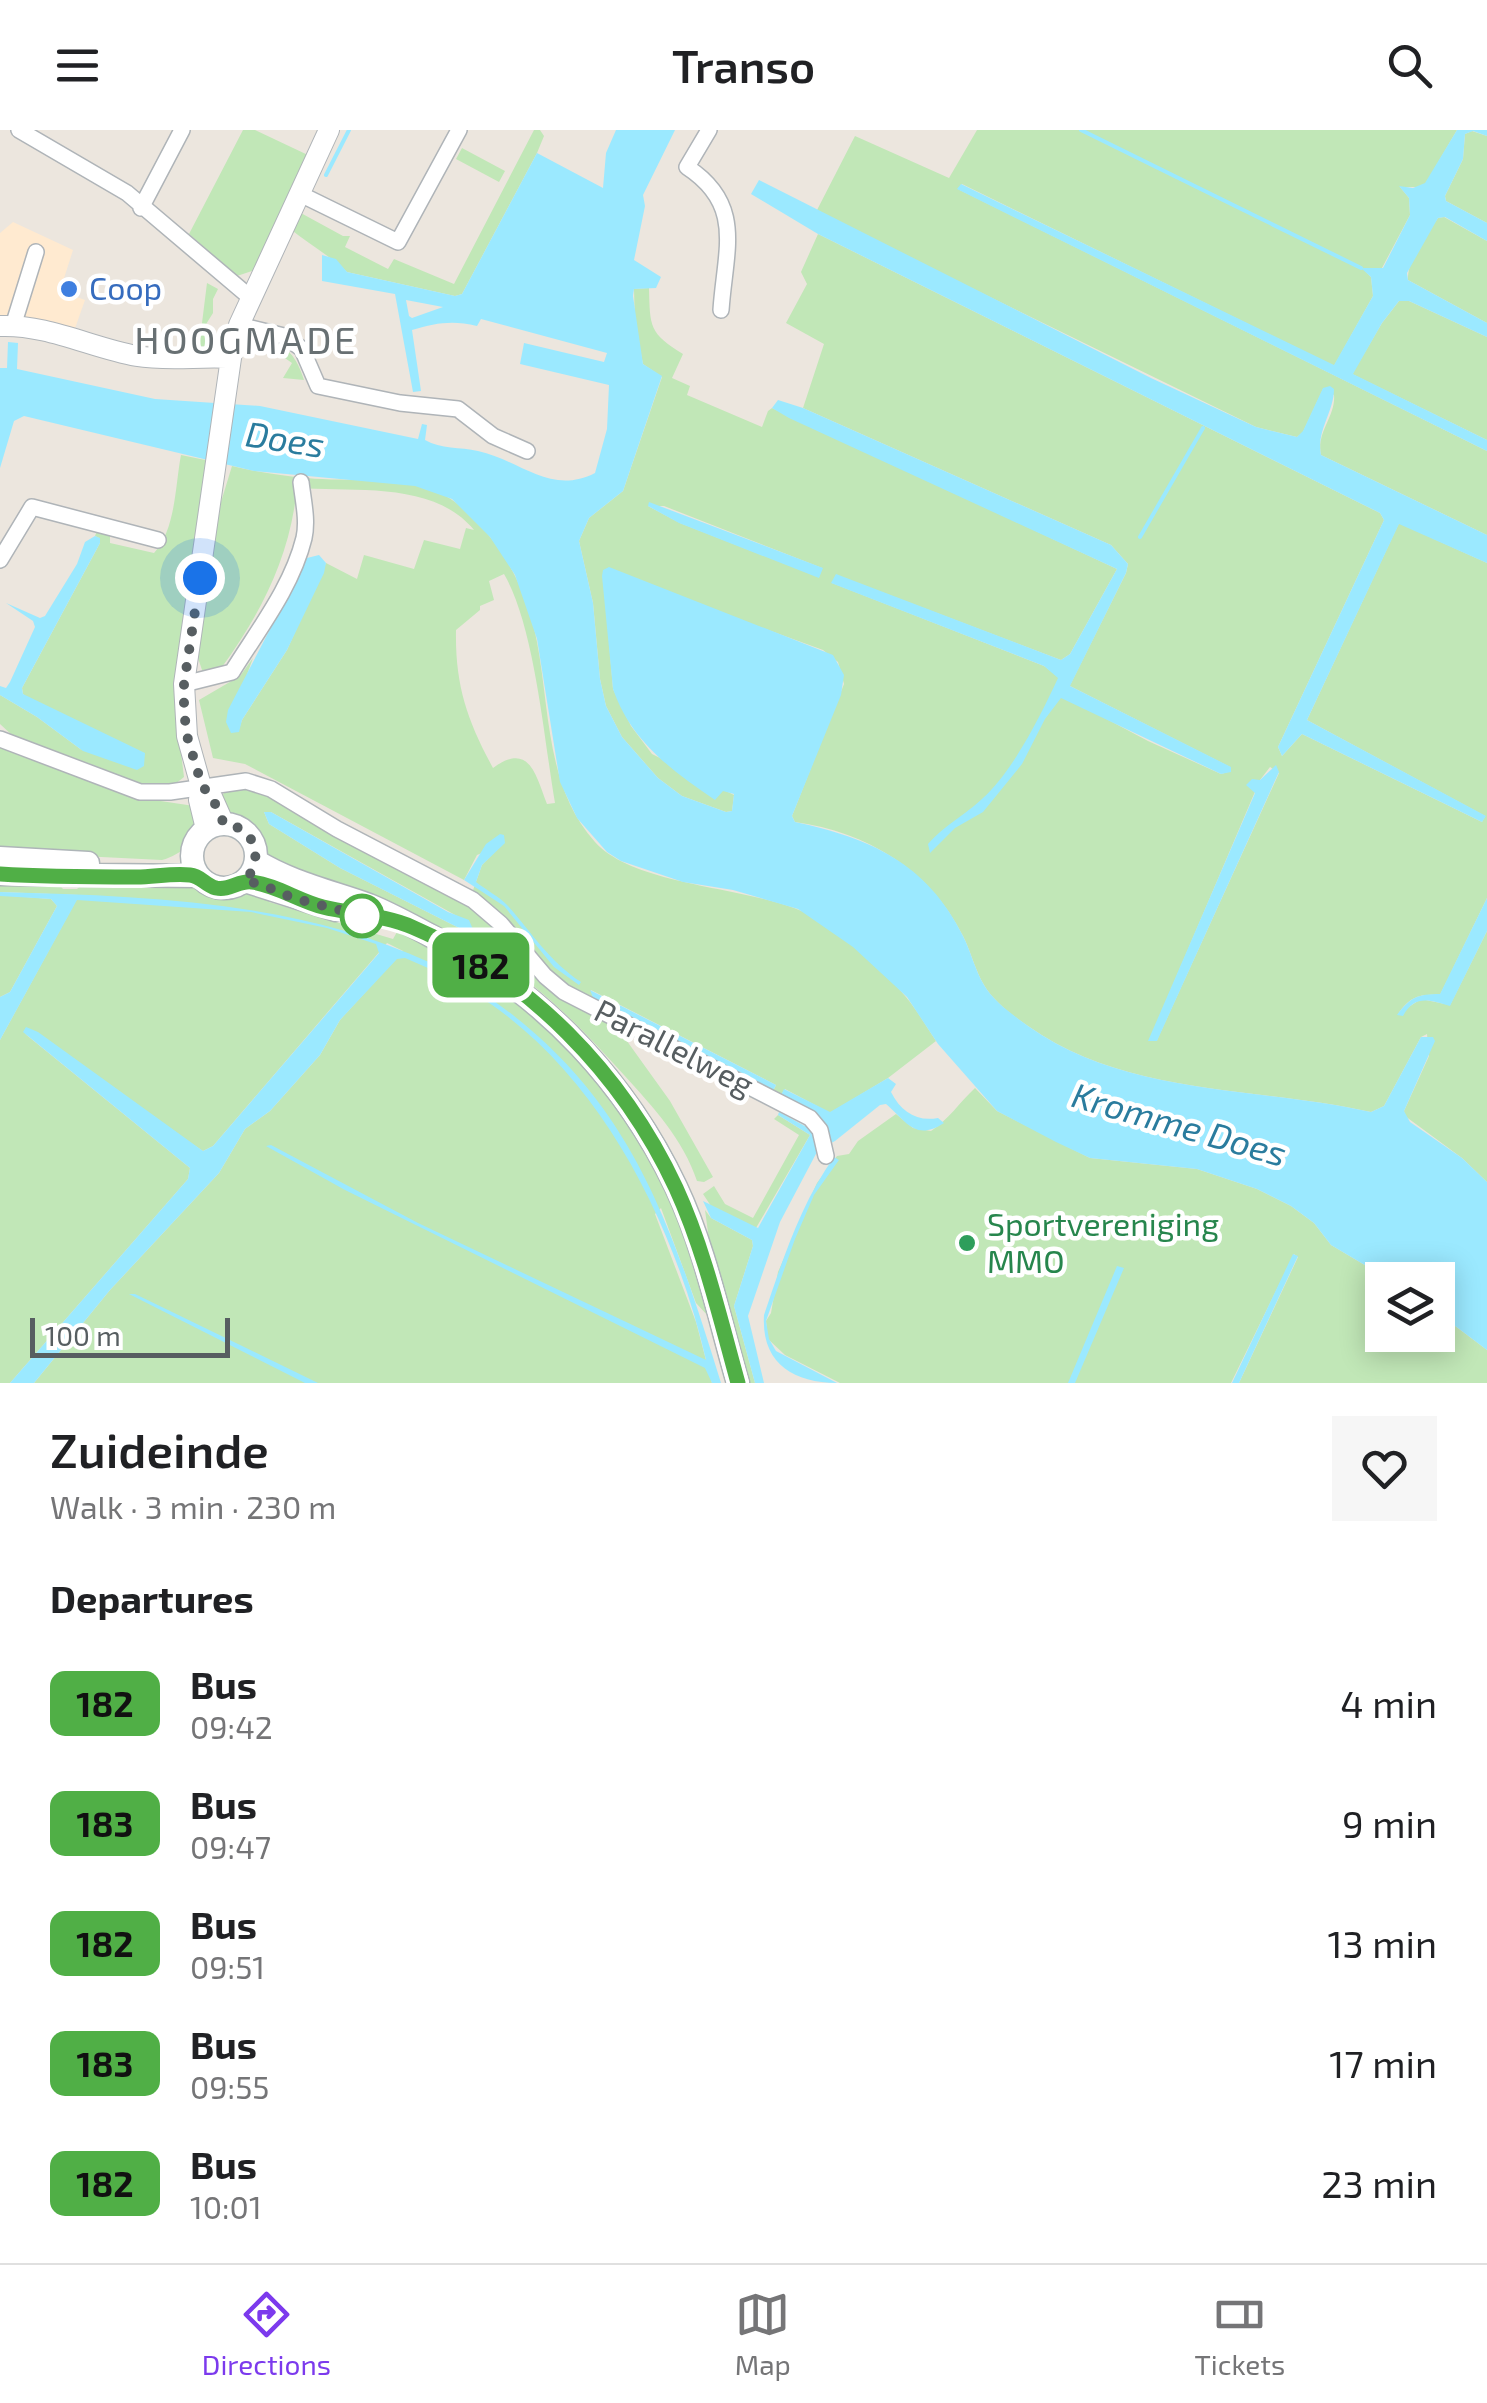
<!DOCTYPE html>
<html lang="en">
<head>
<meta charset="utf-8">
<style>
	:root { --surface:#fff; --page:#f6f6f6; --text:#202124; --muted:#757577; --line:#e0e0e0; --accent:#7c3aed }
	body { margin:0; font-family:"Exo 2",sans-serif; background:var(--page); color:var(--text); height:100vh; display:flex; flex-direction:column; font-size:38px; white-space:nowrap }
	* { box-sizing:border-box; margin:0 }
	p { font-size:32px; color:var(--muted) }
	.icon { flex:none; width:55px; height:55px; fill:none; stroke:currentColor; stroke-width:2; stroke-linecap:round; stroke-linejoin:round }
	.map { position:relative; height:1253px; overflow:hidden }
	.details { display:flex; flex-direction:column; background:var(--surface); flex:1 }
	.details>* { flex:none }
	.badge { padding:0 20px; border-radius:15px; font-size:35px; line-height:65px }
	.fabs { position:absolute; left:1365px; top:1132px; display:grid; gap:20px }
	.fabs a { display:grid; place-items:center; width:90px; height:90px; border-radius:0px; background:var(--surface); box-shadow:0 5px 25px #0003; font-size:50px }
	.scale { position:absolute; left:30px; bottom:25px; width:200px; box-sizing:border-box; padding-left:10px; border:5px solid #575e61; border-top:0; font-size:28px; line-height:35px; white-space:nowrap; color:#575e61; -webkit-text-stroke:8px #fff; paint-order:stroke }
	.you { position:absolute; width:50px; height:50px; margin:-25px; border:8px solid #fff; border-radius:50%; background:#1a73e8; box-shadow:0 0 0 15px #1a73e833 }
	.map>.badge { position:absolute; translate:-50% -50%; box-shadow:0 0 0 5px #fff }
	h2 { padding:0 50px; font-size:38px; line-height:90px }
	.round { display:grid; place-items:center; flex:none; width:105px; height:105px; border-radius:0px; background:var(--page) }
	.headline { display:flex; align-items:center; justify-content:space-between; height:170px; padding:0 50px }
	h1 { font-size:48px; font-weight:600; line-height:75px }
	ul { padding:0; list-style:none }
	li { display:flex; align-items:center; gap:30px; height:120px; padding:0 50px }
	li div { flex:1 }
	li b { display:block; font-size:38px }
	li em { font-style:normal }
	li .badge { min-width:110px; font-weight:700; text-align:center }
	header { display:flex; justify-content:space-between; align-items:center; height:130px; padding:0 50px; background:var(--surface); font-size:45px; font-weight:600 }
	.dock { display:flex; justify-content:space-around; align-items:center; height:140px; border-top:2px solid var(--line); background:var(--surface); font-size:28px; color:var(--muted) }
	.dock a { display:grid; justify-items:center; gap:5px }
	.dock .on { color:var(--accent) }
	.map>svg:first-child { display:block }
	.commercial { fill:#ffead0 }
	.green { fill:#c1e7b7; fill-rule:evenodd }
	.water { fill:#9be9ff; fill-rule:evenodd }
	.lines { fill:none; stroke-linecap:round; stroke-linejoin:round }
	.stream { stroke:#9be9ff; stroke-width:4 }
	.minor-casing { stroke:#afb4b8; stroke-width:18 }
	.tertiary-casing { stroke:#afb4b8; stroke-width:22 }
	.secondary-casing { stroke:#aeb5b8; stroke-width:25 }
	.minor { stroke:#fff; stroke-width:15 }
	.tertiary { stroke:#fff; stroke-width:20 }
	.secondary { stroke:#fff; stroke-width:22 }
	.line-casing { stroke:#fff; stroke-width:22 }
	.line { stroke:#50af46; stroke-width:15 }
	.walk { stroke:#575e61; stroke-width:10; stroke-dasharray:0 18 }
	.shop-dot { fill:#3f7fe0; stroke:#fff; stroke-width:4 }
	.stop-dot { fill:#fff; stroke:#50af46; stroke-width:5 }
	.leisure-dot { fill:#2e9e5b; stroke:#fff; stroke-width:4 }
	.labels { text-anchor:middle; stroke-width:9; stroke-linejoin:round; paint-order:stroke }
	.shop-label { font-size:32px; fill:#366cbe; stroke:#fff; text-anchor:start }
	.street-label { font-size:32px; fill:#575e61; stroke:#fff }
	.leisure-label { font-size:32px; fill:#27864d; stroke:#fff; text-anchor:start }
	.water-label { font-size:35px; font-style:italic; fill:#2a7c9e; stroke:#fff }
	.quarter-label { font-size:38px; letter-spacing:2.5px; fill:#687073; stroke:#fff }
</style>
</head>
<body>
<header><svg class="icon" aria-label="menu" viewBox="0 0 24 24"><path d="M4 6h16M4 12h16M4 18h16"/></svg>Transo<svg class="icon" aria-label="search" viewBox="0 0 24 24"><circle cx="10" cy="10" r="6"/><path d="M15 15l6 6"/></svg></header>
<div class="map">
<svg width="1487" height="1253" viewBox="0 0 1487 1253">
	<rect width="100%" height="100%" fill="#ece6de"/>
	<path class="commercial" d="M13 92 73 120 60 161 85 170 73 204 0 189V103Z"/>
	<path class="green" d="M243 0H255L310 26 255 140 237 146 189 104Z
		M534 0H540L544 6 537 23 462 164 455 166 347 142C330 126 309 114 289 98L299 82 343 106H350L345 117 388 139 394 129 454 154Z
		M977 0H1457L1426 53 1421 57H1400L1409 68 1410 85 1382 138 1363 139 1371 147 1373 166 1334 236 962 54 958 59 1487 321V405L1321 325C1316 302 1336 286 1334 265L1323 259 1303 302 1297 307 1256 297 816 82 855 6 949 48Z
		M1472 1 1487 6V93L1446 71 1445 66 1463 29 1465 4Z
		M462 18 505 41 499 52 456 29Z
		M1444 87 1487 111V193L1408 150C1407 130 1426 105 1438 88Z
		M818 104 1380 383 1384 390 1278 617 1282 626 1302 604 1482 692 1485 686 1307 590 1399 393 1487 433V768L1440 865C1418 864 1410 867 1398 884L1421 869 1450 875 1487 801V1052L1462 1028 1405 986 1404 981 1429 926 1427 904 1421 907 1384 976 1371 982C1257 956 1128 967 1028 896 1013 886 993 871 984 855 975 840 971 822 963 806 930 740 867 702 795 692L792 686 844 554 838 532 823 520 603 440 613 559 631 596 652 624 734 665 732 681 726 682 682 666 658 648 622 607 606 576 600 549 593 473 579 411 589 388 623 361 662 247 643 234 635 196 634 159 649 158C650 197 649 203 683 224L672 248 690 256 687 265 762 297 768 281 772 278 1117 439 1070 524 1061 530 836 445 832 453 1044 536 1070 555 1126 443 1128 434 1111 415 803 278 824 214 786 193 807 154 801 142ZM648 376H664L822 438 819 447 680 393ZM1070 556 1230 637 1231 641 1221 644 1148 611 1067 568ZM1270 637 1279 643 1157 910 1149 911 1260 650Z
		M207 153 218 159 213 169V183L203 199 208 208 207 216 199 217Z
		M1399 171H1409L1487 207V310L1352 244 1382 193Z
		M264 207C287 215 297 227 304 250L283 248 292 233 262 212Z
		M181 325 210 331 194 409 199 419 175 574 184 647 174 655H142L13 606 0 594V565L37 587 83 621 23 564 22 558 100 413 99 408 95 406 98 398 110 400V413L154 423C176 399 175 356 181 325Z
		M232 336C257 342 282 346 307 348 348 352 395 346 435 361 456 369 472 386 487 403 513 434 530 473 537 512 550 580 546 658 595 712 632 754 740 757 794 778 830 791 881 838 906 867 917 880 926 896 936 911L888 948 830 983 785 959 781 965 773 961 776 955 591 860 594 870 566 858 472 763 482 735 501 715 477 725 464 750 245 634 213 628 199 570 240 546 253 528 245 550 238 602 242 590 287 520 326 433 357 449 364 425 414 439 424 410 460 419 466 398 474 400C434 351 355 362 297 358 290 426 262 482 222 537L212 542 202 540 197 525 221 372ZM504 444C535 497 544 610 555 673L547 674C536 646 530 611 493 638 467 590 455 555 456 500L480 480V476L494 470 489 451Z
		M0 614 154 670 194 676C202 702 187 724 162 730L0 722Z
		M227 659H262L461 769 614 893 670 971 713 1047 704 1052 697 1051C683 1009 653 977 624 945 595 913 565 881 531 854 454 792 354 763 263 727L258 709 231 688 221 667ZM264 682H271L464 790 471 804 340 738 269 694Z
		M0 747 55 750 63 759H77L86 751 197 757C229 774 229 757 255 757 261 757 266 761 271 763L269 772 393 809 397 802 434 817 435 827 441 830 453 827 524 873 626 980 675 1077 708 1186 696 1173 661 1078 655 1084 696 1192 712 1253H34L110 1160 219 1043 245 999 270 981 320 925 340 890 403 821 387 813 213 1016 203 1021 24 903 190 1038 188 1049 10 1253H0V910L79 765 0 762Z
		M0 765 51 769 57 776 10 862 0 867Z
		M975 958 997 981 1090 1028 1197 1039 1257 1059 1291 1076 1314 1093 1331 1115 1390 1150H1382V1205H1438V1183L1487 1220V1253H1239L1298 1127 1294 1124 1231 1253H840L785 1225 768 1209 766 1191 771 1183 778 1142 817 1053 837 1026 849 1024 858 1011 896 984 913 998 931 1001C948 990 960 972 975 958Z
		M778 985 810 1005 756 1098 711 1076 703 1064 714 1056 725 1074 753 1088 799 1005 774 989Z
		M705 1080 711 1088 752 1110 753 1116 734 1176 755 1253H747L712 1132Z"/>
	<path class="water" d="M616 0H675L643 65 645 76 634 130 661 147 656 158 634 159 633 166 643 234 662 246 623 361 589 388 579 411 593 473 600 549 606 576 622 607 658 648 682 666 726 682 732 681 734 664 723 661 715 670C671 640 631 611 613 559L602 446 603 440 609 437 833 525 844 545 841 565 792 686 795 692C870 708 927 733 963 806 971 822 975 840 984 855 993 871 1013 885 1028 896 1128 967 1257 956 1371 982L1384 976 1421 907H1433L1435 911 1404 981 1410 992 1462 1028 1487 1052V1220L1438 1183V1150H1390L1331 1115 1314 1093 1291 1076 1257 1059 1197 1039 1090 1028 1056 1012 997 981 938 914 907 867 853 817 798 779 733 760 683 752 621 731 607 722 577 688 560 652 537 509 515 445 490 407 452 369 415 356 254 341 24 286 14 291 0 338V238H7L8 212 18 213 17 239 155 269 260 276 418 309 422 294 427 295 425 310C441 319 460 317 478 321 520 330 550 366 595 343L607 299 609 255 520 234 524 213 604 232 607 223 481 189 477 196C452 190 436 193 412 200L421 261 413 262 395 164 322 151V125L336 129 347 142 455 166 462 164 537 23 603 58 606 23ZM406 170 443 177 412 188 409 186Z
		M1457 0H1487V6L1473 1 1465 4 1463 29 1445 66 1446 71 1487 93V111L1445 87 1438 88 1407 143 1408 150 1487 193V207L1409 171H1399L1382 193 1353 244 1487 310V321L957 59 961 54 1334 235 1373 166 1371 147 1361 138H1383L1410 85 1409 68 1399 56 1413 58 1425 53Z
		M759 50 1151 248 1256 297 1297 307 1303 301 1323 258 1330 256 1334 259C1334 282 1316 301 1321 325L1487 405V433L1399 394 1307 590 1486 686 1482 692 1302 604 1282 626 1278 617 1384 390 1380 383 818 104 751 64Z
		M778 270 803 278 1111 415 1128 434 1126 443 1070 556 1231 637V642L1221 644 1061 568 1045 589 1022 634 983 682 955 698 930 723 928 714C947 693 964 686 983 668 1013 641 1041 585 1058 548L1044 536 831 453 836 444 1061 530 1070 524 1117 439 789 288 772 278Z
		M649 372 823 438 819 448 679 393 648 376Z
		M95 406 100 408V413L22 558 23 564 145 623 144 636 137 640 83 621 37 587 0 565V556L6 558 10 552 35 497 33 491 6 473 40 488 45 486 77 434 85 412Z
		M319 425 326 433 324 443 287 520 242 590 239 602 231 603 226 592 228 580 307 428Z
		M1276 635 1279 642 1157 911H1148L1255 663 1246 655 1252 649 1260 650Z
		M264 682H271L448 782 469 790 474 802 471 804 340 738 269 694Z
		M500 704 504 705 505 713 482 735 476 752C486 760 500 767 508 776 532 803 550 832 581 852L579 855 554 837 504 776 464 750 486 714Z
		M0 762C146 766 297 771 431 833L428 838 405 828 397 829 340 890 320 925 270 981 245 999 219 1043 110 1160 34 1253H10L188 1049 190 1038 23 902 26 897 38 902 203 1021 213 1016 379 823 376 814 327 798 251 782 77 770 0 910V867L10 862 57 776 51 769 0 766Z
		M1487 768V801L1450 876C1429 869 1414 865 1403 886L1397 885C1410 867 1418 864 1440 864Z
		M440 837C618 937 664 1068 721 1253H712L705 1238 345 1060 266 1016 271 1015 418 1093 706 1230C671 1079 584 911 437 843Z
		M590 860 776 955 773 961 594 870Z
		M888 948 896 954 891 962C901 982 917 992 938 988L944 993C915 1012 906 991 886 974L880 975 835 1011 818 1020 780 1092 748 1186 764 1253H755L734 1176 753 1116 752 1110 711 1088 703 1071 758 1098 810 1005 778 985 779 982 814 1001H825L822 989 781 965 784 959 830 982Z
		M834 1027 839 1030 814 1065 795 1109 766 1191 769 1209 776 1221 837 1253C793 1253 761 1233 764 1185 783 1129 800 1075 834 1027Z
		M1293 1124 1298 1126 1239 1253H1232Z
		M1117 1136 1124 1138 1075 1253H1068Z
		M129 1164H135L318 1253H305Z"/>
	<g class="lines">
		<path class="stream" d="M1081 0 1361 138
			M326 45 349 0
			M1140 407 1203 298"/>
		<defs>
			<path id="minor" d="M19 0 127 63 252 169
				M709 0 687 37C745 75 725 120 721 180
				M300 64 398 112 459 0
				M141 78 182 0
				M239 195 284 206 302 219 318 256 400 273 458 279 493 306 527 321
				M13 196 36 122
				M0 430 32 377 158 410
				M184 554 232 542C258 500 292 457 304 408 308 390 303 370 301 352
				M0 609 140 662H170L246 651 271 659 337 699 473 770 501 794 545 846 564 862 810 988 820 1000 826 1026"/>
			<path id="tertiary" d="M0 196C47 194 92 218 137 226 167 231 201 226 231 228
				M201 656 212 667 224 694
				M206 699 199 670 201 656 187 606 184 554 231 228 239 195 329 0"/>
			<path id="secondary" d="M192 726a32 32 0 1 1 64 0a32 32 0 1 1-64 0Z
				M0 728 88 733
				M256 731C292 753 330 761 369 775 394 785 420 800 444 813 546 866 627 954 676 1057 705 1118 719 1188 738 1253
				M0 744 198 746
				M245 751 336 780"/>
		</defs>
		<use href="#minor" class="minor-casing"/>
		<use href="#tertiary" class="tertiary-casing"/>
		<use href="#secondary" class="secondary-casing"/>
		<use href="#minor" class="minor"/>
		<use href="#tertiary" class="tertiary"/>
		<use href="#secondary" class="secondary"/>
	</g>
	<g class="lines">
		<defs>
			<path id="line" d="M0 744C45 747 91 747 137 747 154 747 172 743 190 745 201 746 205 755 216 758 230 761 239 750 252 752 276 755 299 771 323 777 351 784 385 785 412 797 528 846 623 944 676 1058 704 1119 720 1188 738 1253"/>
		</defs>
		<use href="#line" class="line-casing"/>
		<use href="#line" class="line"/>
		<path class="walk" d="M200 448 184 554V581L187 606 202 656 212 667 224 694C255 697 265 728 245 751L260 754 293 768 362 786"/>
	</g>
	<circle class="shop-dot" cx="69" cy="159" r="10"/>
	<circle class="stop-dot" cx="362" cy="786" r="20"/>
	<circle class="leisure-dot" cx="967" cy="1113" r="10"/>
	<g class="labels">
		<g class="shop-label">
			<text x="89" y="170">Coop</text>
		</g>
		<g class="street-label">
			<text transform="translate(674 918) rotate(27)" y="11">Parallelweg</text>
		</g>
		<g class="leisure-label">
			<text x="987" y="1106">Sportvereniging<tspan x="987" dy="37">MMO</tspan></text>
		</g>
		<g class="water-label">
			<text transform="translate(285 310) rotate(9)" y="12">Does</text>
			<text transform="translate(1179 995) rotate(16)" y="12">Kromme Does</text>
		</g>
		<g class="quarter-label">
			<text x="246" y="224">HOOGMADE</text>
		</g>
	</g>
</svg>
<div class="fabs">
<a><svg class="icon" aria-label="layers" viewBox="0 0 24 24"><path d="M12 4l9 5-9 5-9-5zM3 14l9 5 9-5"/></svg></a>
</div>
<div class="scale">100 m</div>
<div class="you" style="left:200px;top:448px"></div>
<b class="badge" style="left:481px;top:835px;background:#50af46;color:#111">182</b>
</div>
<section class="details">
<div class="headline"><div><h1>Zuideinde</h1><p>Walk · 3 min · 230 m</p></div><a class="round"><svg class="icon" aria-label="heart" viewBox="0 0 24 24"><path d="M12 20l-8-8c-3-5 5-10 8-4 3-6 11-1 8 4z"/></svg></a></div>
<h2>Departures</h2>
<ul>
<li><span class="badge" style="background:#50af46;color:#111">182</span><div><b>Bus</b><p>09:42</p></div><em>4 min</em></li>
<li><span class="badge" style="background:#50af46;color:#111">183</span><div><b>Bus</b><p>09:47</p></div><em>9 min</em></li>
<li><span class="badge" style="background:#50af46;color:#111">182</span><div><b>Bus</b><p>09:51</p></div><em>13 min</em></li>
<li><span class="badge" style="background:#50af46;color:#111">183</span><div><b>Bus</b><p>09:55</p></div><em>17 min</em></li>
<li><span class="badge" style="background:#50af46;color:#111">182</span><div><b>Bus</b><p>10:01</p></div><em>23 min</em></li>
</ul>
</section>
<nav class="dock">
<a class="on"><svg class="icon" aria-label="directions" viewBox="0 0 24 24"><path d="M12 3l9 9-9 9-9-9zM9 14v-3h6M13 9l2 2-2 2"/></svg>Directions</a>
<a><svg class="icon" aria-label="map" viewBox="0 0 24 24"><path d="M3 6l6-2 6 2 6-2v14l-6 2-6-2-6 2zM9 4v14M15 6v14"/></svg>Map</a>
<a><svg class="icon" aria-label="tickets" viewBox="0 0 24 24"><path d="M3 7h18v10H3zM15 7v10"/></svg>Tickets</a>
</nav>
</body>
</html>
